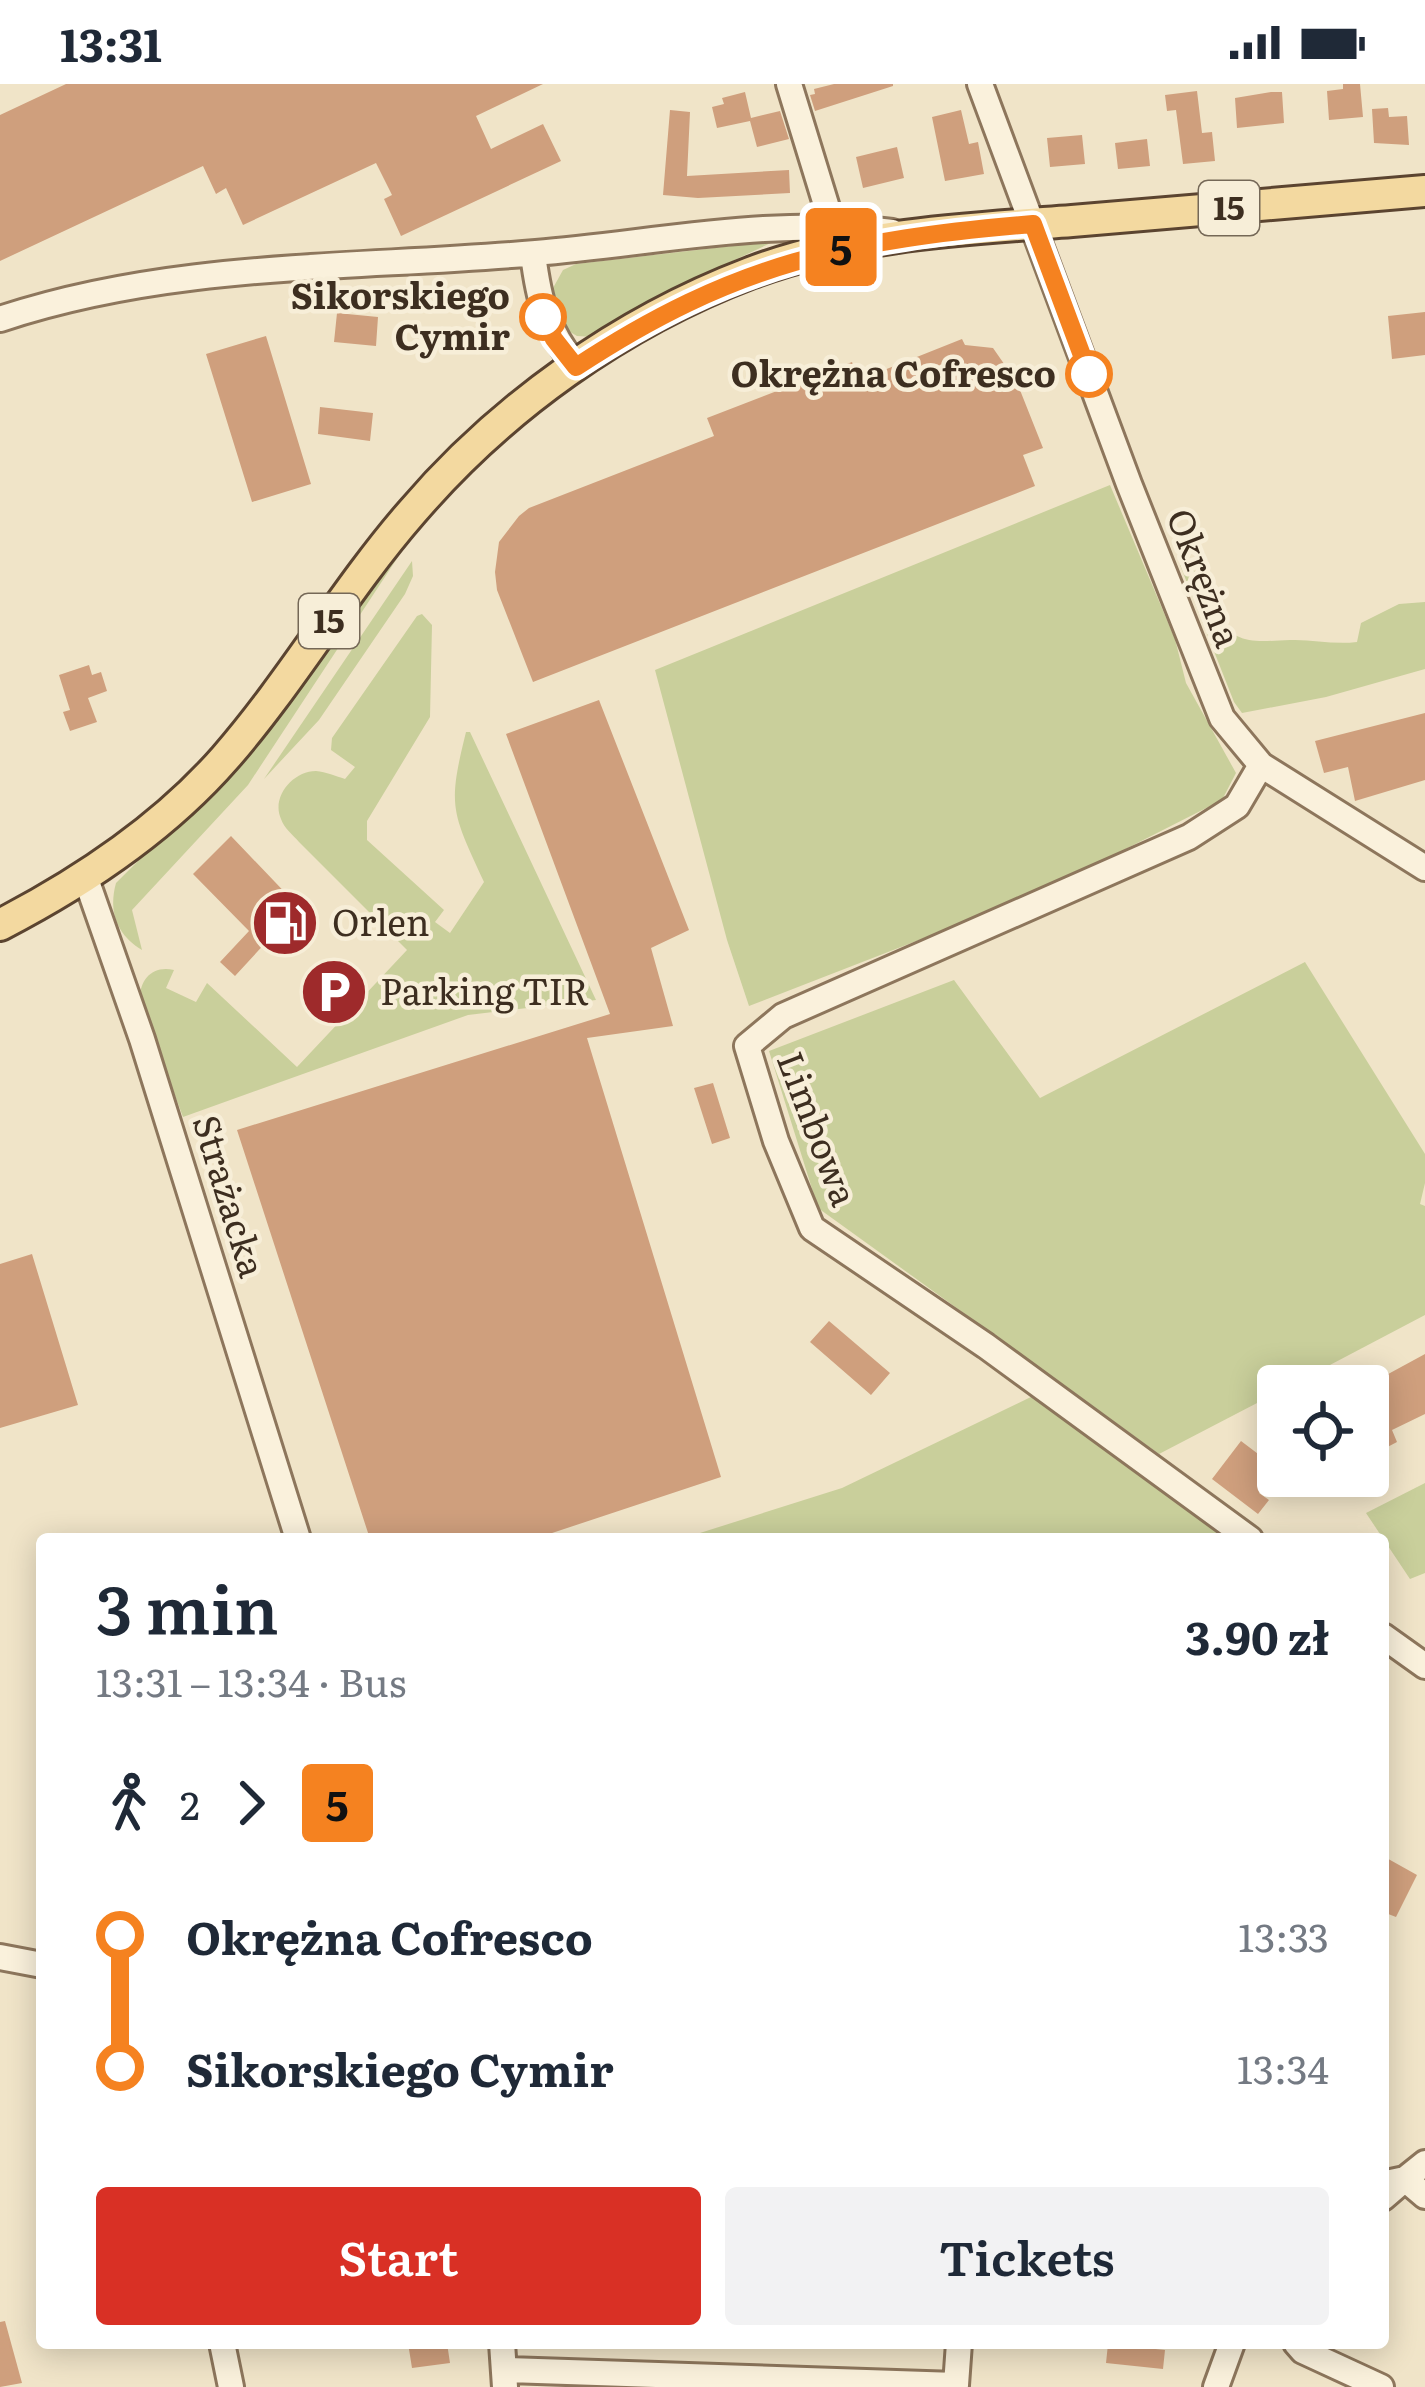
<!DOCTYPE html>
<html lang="en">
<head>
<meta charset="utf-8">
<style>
	:root { --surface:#fff; --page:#f2f2f3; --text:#1f2937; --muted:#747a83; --accent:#d93025 }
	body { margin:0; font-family:Literata,serif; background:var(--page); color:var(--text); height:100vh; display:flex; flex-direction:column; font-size:45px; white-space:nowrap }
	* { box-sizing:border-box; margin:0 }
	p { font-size:39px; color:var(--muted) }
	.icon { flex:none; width:66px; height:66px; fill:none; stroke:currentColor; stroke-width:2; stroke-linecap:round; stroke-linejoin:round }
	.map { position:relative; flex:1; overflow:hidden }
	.drawer { position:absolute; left:36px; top:1449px; width:1353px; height:816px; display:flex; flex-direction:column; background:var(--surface); border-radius:12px; box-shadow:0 6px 30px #0003 }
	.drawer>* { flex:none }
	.badge { padding:0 24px; border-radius:9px; font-size:42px; line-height:78px }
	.controls { position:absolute; left:1257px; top:1281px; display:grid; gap:24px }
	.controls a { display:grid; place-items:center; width:132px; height:132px; border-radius:12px; background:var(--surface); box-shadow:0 6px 30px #0003; font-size:60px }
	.map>.badge { position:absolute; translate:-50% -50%; box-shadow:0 0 0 6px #fff }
	.legs { display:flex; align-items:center; gap:18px; height:132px; padding:0 60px; font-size:39px }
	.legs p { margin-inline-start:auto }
	.summary { display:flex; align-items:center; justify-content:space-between; height:204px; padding:0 60px }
	h1 { font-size:66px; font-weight:600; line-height:90px }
	.primary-button { display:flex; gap:24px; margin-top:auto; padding:24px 60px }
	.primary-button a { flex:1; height:138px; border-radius:12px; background:var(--accent); color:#fff; font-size:48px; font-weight:600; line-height:138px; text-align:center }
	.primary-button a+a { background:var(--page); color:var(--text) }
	ul { padding:0 60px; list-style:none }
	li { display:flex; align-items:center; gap:42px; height:132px; font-size:45px }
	li i { display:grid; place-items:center; width:18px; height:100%; margin:0 15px; background:currentColor }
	li i::after { content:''; width:30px; height:30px; margin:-15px; border:9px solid; border-radius:50%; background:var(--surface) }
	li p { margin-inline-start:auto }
	li:first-child i { background:linear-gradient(#0000 50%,currentColor 0) }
	li:last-child i { background:linear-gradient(currentColor 50%,#0000 0) }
	.status { display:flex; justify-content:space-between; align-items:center; height:84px; padding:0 60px; background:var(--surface); direction:ltr }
	.status svg { height:33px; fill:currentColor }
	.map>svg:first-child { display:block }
	.green { fill:#c9cf9b }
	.building { fill:#cf9f7d }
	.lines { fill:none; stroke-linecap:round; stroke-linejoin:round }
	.minor-casing { stroke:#8d765c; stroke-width:30 }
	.major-casing { stroke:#5b4430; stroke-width:36 }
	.minor { stroke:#faf1dc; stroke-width:24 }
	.major { stroke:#f3d9a0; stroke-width:30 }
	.line-1-casing { stroke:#fff; stroke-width:27 }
	.line-1 { stroke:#f58220; stroke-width:18 }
	.stop-1-dot { fill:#fff; stroke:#f58220; stroke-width:6 }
	.labels { text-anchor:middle; stroke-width:9; stroke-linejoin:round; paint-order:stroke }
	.shield { fill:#f7eed8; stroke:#756857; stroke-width:3 }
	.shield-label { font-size:33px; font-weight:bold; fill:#3d2e20 }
	.stop-label { font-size:36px; font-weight:bold; fill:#3d2e20; stroke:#f7eed8; text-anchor:end }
	.street-label { font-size:36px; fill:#3d2e20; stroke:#f7eed8 }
	.poi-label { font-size:36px; fill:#3d2e20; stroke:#f7eed8; text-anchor:start }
</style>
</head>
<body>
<div class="status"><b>13:31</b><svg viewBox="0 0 49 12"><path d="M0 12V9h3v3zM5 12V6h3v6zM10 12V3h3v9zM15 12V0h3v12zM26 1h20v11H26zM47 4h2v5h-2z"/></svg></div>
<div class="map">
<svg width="1425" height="2303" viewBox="0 0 1425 2303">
	<rect width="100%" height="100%" fill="#f0e4c8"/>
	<path class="green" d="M775 157 673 205 593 253 577 252 560 242 548 213 563 186 576 180Z
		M1110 401 1175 555 1186 599 1236 689 1222 716 1037 810 749 922 727 856 655 586Z
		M400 470 248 701 132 826 142 866C117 851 108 828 116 799L248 667Z
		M412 477 413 492 405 510 319 636 264 695Z
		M1188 478C1201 494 1205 511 1215 529 1235 563 1256 557 1290 556 1312 555 1333 561 1357 558L1361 539 1399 520 1425 518V585L1326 613 1242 629 1234 618 1180 481Z
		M422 530 432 541 430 633 367 737V756L444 826 435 838 450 849 484 798C452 728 447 724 466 648H470L596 916 468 931 183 1033 140 917C139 896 152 881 174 886L166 904 196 918 207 899 297 983 407 866 299 758C293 751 284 744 281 735 271 713 293 687 316 687 326 688 336 692 345 695L355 683 331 666 332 654 417 532Z
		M1305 878 1425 1070V1099L1420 1120 1425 1122V1231L1290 1302H1278V1308L1159 1370 818 1124 769 967 954 896 1040 1014Z
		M1035 1311 1229 1455H681L842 1404Z
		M1425 1399V1489L1410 1495 1366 1429Z"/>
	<path class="building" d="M66 0H543L476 32 491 65 543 40 561 77 401 152 384 115 392 111 376 79 243 141 226 104 216 110 203 82 0 177V31Z
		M834 0H893V2L815 27 810 11 815 10 814 5Z
		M1343 0H1360L1363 33 1329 36 1327 7 1343 5Z
		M1197 7 1202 49 1212 48 1215 77 1183 80 1176 26 1167 27 1165 11Z
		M745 8 751 34 780 27 789 55 757 63 750 37 717 44 712 23 724 20 722 14Z
		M1271 8H1282L1284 39 1237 44 1235 14Z
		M1388 24 1389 33 1407 32 1409 61 1374 59 1372 25Z
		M670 26 690 28 687 92 789 86 790 109 698 114 663 111Z
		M961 26 969 60 978 58 984 90 945 97 932 33Z
		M1082 51 1085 80 1050 83 1047 54Z
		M1147 55 1150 82 1118 85 1115 59Z
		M897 63 904 94 863 104 856 73Z
		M1425 228V271L1392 275 1388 232Z
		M337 229 378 233 376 262 334 258Z
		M266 252 311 400 252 418 206 270Z
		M962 255 965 261 993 264 1009 287 1012 286 1043 364 1023 371 1035 402 533 598 497 506 495 488 499 458 519 432 529 424 714 352 707 334 852 278 859 296Z
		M320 323 373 329 370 357 318 350Z
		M89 581 92 591 101 588 107 607 88 614 97 638 70 647 63 628 70 626 59 591Z
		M599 616 689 846 651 864 673 942 587 954 721 1393 534 1455H370L237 1046 610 930 506 650Z
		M1425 629V696L1355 717 1348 683 1324 689 1315 657Z
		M231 752 316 841 286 871 270 854 235 892 220 878 249 847 193 790Z
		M713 999 730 1054 712 1060 694 1004Z
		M32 1170 78 1321 0 1344V1180Z
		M829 1237 890 1289 871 1311 810 1258Z
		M1425 1270V1330L1392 1346 1397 1358 1376 1369 1368 1352V1301Z
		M1241 1357 1278 1385 1259 1409 1269 1416 1258 1430 1212 1395Z
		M1383 1772 1417 1791 1396 1833 1383 1828Z
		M5 2237 22 2299 0 2303V2238Z
		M408 2259H447L450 2279 412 2284Z
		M1108 2260 1165 2266 1163 2285 1106 2279Z"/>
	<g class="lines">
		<defs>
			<path id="minor" d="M789 0 832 140
				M980 0 1129 400 1222 634 1261 681 1425 784
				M533 170C539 219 546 243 576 283
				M0 235C174 177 355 185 536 169 654 159 774 133 892 148
				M85 792 142 955 298 1455
				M1250 1455 986 1262 812 1144 776 1057 747 962 783 932 1189 753 1237 722 1261 681
				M1383 1552 1425 1582
				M0 1873 42 1881
				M1391 2098 1405 2095 1425 2079
				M1383 2114 1405 2095 1425 2112
				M222 2259 231 2303
				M502 2259 505 2303
				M1296 2259 1303 2267 1381 2303
				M506 2286 956 2301 959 2259
				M1216 2303 1232 2259"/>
			<path id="major" d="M0 841C83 798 163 745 225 674 293 596 344 506 412 428 501 324 621 238 750 189 852 150 964 145 1072 137 1189 127 1307 117 1425 107"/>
		</defs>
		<use href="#minor" class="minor-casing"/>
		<use href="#major" class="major-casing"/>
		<use href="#minor" class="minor"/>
		<use href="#major" class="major"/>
	</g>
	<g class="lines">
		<defs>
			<path id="line-1" d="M543 233 554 255 576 283C736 178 846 156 1033 140L1089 290"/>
		</defs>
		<use href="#line-1" class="line-1-casing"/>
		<use href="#line-1" class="line-1"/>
	</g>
	<defs>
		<symbol id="fuel-disc" viewBox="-11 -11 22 22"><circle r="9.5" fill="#9e2a2b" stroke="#f7eed8"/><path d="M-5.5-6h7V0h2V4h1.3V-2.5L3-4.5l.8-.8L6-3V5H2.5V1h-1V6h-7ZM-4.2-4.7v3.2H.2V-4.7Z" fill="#fff"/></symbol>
		<symbol id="parking-disc" viewBox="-11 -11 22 22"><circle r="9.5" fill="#9e2a2b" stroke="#f7eed8"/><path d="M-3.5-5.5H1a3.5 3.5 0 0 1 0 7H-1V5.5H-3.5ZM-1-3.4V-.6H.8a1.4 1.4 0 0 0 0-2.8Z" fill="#fff"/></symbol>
	</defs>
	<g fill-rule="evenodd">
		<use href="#fuel-disc" x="247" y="801" width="76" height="76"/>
		<use href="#parking-disc" x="296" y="870" width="76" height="76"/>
	</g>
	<g class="stop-1-dot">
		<circle cx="543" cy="233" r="21"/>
		<circle cx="1089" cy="290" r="21"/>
	</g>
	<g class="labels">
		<g class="shield">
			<rect x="1199" y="97" width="60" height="54" rx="9"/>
			<rect x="299" y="510" width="60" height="54" rx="9"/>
		</g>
		<g class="shield-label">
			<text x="1229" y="136">15</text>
			<text x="329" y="549">15</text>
		</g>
		<g class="stop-label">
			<text x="510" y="225">Sikorskiego<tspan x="510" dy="41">Cymir</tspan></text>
			<text x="1056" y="303">Okrężna Cofresco</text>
		</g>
		<g class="street-label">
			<text transform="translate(1204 494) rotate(69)" y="13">Okrężna</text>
			<text transform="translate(817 1045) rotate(69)" y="13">Limbowa</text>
			<text transform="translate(229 1112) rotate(73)" y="13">Strażacka</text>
		</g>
		<g class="poi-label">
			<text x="332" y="852">Orlen</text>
			<text x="380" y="921">Parking TIR</text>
		</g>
	</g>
</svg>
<div class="controls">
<a><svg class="icon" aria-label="locate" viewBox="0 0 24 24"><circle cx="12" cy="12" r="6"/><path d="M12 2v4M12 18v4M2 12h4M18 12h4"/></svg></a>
</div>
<b class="badge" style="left:841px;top:163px;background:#f58220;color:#111">5</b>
<section class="drawer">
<div class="summary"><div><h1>3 min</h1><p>13:31 – 13:34 · Bus</p></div><b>3.90 zł</b></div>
<div class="legs"><svg class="icon" aria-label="walk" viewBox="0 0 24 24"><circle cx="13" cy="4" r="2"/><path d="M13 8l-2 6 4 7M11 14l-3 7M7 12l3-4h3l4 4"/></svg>2<svg class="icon" aria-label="forward" viewBox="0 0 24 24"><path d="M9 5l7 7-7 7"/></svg><b class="badge" style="background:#f58220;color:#111">5</b></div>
<ul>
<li><i style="color:#f58220"></i><b>Okrężna Cofresco</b><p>13:33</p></li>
<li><i style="color:#f58220"></i><b>Sikorskiego Cymir</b><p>13:34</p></li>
</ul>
<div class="primary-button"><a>Start</a><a>Tickets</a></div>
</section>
</div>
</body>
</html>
